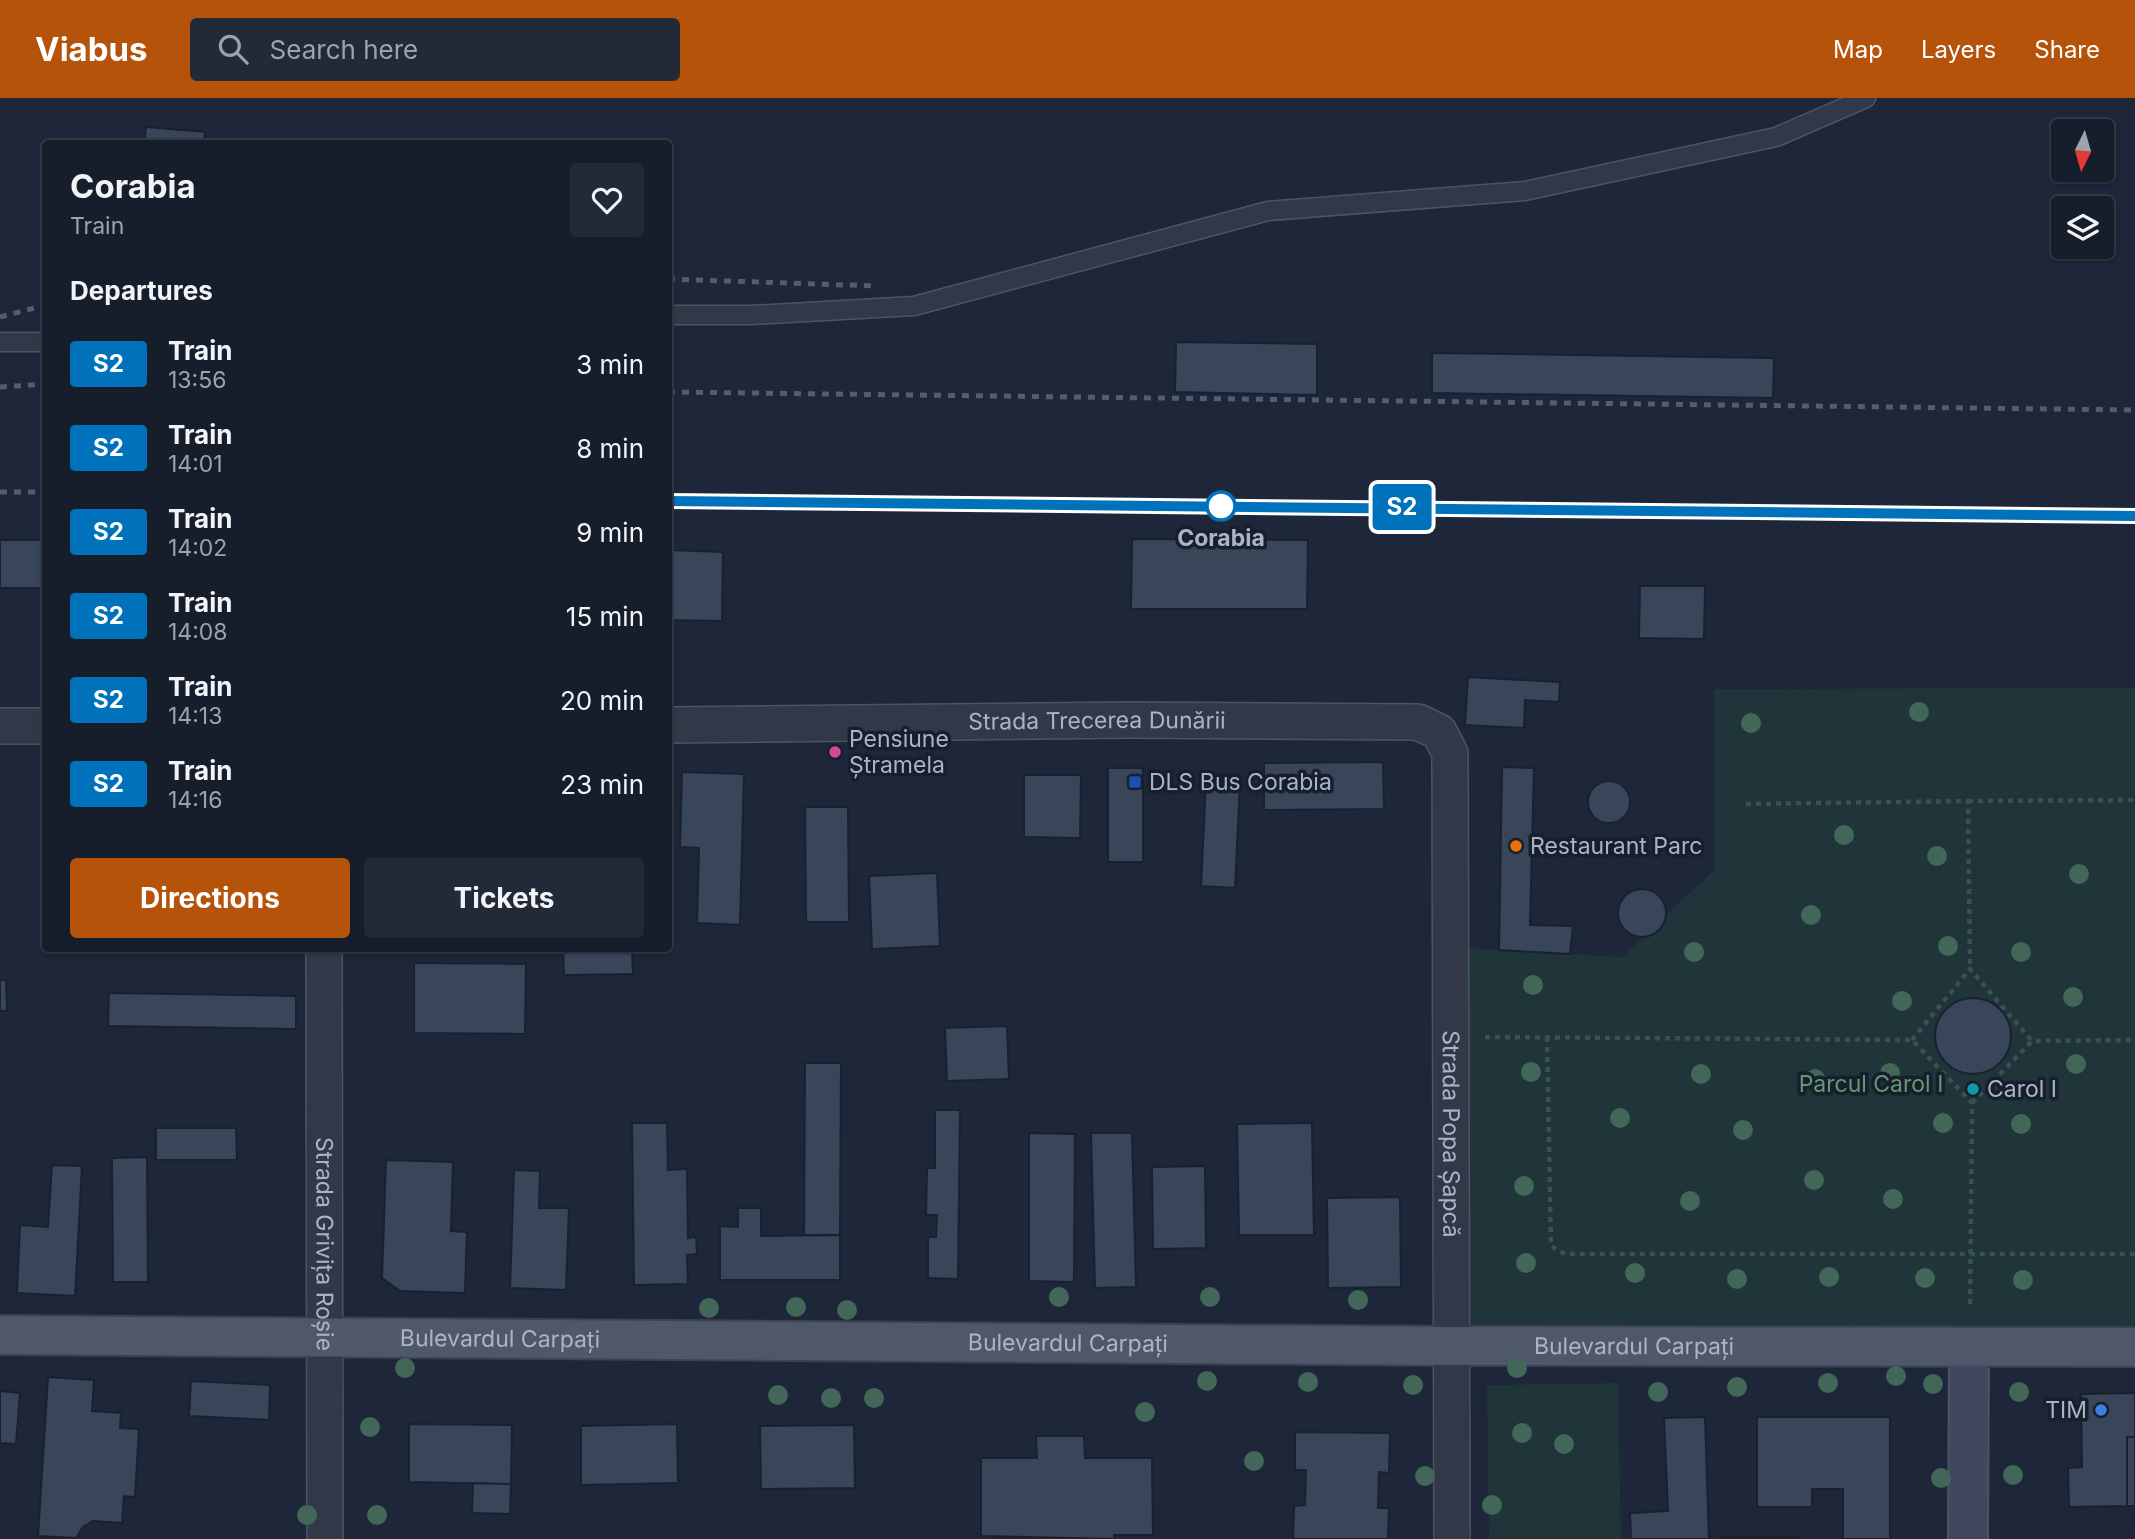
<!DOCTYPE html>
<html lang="en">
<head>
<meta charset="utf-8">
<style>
	:root { --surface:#161d2b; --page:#232a37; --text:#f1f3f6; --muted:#9ea2a9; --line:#353b47; --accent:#b45309 }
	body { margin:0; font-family:Inter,sans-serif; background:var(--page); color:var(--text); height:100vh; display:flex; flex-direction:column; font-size:26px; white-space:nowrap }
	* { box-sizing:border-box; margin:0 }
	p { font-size:23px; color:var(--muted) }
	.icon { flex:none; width:38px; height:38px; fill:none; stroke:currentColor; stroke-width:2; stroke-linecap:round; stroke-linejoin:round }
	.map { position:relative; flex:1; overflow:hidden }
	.side { position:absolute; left:42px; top:42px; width:630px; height:812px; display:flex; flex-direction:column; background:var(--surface); border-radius:7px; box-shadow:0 2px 5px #0004,0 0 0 2px var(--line) }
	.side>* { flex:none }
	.badge { padding:0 14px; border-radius:5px; font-size:24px; line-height:46px }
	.needle { width:46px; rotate:185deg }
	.tools { position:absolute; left:2051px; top:21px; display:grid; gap:14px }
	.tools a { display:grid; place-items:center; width:63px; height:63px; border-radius:7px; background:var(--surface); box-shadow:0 2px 5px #0004,0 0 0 2px var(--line); font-size:35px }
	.map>.badge { position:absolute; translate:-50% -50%; box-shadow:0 0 0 4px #fff }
	h2 { padding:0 28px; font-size:26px; line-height:63px }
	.round { display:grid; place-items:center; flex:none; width:74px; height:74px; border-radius:7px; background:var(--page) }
	.headline { display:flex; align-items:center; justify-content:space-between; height:119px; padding:0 28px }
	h1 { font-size:33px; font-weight:700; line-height:52px }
	.action { display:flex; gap:14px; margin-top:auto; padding:14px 28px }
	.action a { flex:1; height:80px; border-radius:7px; background:var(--accent); color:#fff; font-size:28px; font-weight:700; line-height:80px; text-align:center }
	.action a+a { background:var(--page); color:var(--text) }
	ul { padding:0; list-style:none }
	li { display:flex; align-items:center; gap:21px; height:84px; padding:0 28px }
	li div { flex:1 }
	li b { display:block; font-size:26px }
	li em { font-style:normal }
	li .badge { min-width:77px; font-weight:700; text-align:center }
	header { display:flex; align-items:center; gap:42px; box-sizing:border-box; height:98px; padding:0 35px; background:var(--accent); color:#fff }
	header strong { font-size:33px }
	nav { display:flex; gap:38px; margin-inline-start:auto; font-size:24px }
	.search { width:490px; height:63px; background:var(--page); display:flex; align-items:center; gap:18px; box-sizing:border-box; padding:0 24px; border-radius:7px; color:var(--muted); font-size:26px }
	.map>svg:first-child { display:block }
	.green { fill:#1f353a }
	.building { fill:#394559; stroke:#192130; stroke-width:2 }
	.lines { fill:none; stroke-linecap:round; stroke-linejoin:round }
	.lane-casing { stroke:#4c5464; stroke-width:21 }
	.street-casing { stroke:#4c5464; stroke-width:38 }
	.secondary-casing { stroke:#4c5464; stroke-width:42 }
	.primary-casing { stroke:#3b4353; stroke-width:42 }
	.path { stroke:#3a5154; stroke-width:4.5; stroke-dasharray:5 5; stroke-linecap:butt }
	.lane { stroke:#313949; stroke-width:18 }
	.street { stroke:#313949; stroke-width:35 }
	.secondary { stroke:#3f485d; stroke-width:38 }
	.primary { stroke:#4f586a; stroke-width:38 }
	.rail { stroke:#525d71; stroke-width:5; stroke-dasharray:7 7; stroke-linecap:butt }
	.tree { fill:#426658 }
	.line-casing { stroke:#fff; stroke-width:16 }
	.line { stroke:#0072bc; stroke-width:10 }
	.stop-dot { fill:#fff; stroke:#0072bc; stroke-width:3.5 }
	.hotel-dot { fill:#d1479c; stroke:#171f2d; stroke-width:2.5 }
	.transit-dot { fill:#1a4fb4; stroke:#171f2d; stroke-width:2.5 }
	.food-dot { fill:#e8710a; stroke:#171f2d; stroke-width:2.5 }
	.culture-dot { fill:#0f9aa8; stroke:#171f2d; stroke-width:2.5 }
	.shop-dot { fill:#3f7fe0; stroke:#171f2d; stroke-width:2.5 }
	.labels { text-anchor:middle; stroke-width:7; stroke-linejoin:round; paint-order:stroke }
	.stop-label { font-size:23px; font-weight:bold; fill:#abb4c6; stroke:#171f2d }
	.street-label { font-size:23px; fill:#abb4c6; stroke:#171f2d }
	.poi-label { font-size:23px; fill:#abb4c6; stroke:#171f2d; text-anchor:start }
	.park-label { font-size:23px; fill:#619971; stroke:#171f2d }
</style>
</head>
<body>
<header>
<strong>Viabus</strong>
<div class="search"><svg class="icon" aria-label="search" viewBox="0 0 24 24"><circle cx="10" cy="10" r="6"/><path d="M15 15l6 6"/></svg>Search here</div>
<nav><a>Map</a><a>Layers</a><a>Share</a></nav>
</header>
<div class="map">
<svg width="2135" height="1441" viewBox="0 0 2135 1441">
	<rect width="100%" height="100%" fill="#1d2739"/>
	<path class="green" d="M2135 590V1249L1452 1248 1451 849 1622 859 1714 772V591Z
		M1618 1285 1621 1441H1489L1487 1287Z"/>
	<path class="building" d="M146 29 205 34 204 46H144Z
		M1176 244 1317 246V297L1175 294Z
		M1432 255 1774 260 1773 300 1432 295Z
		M1132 441 1308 442 1307 511H1131Z
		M0 442H46V490H0Z
		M668 452 723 454 722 523 668 522Z
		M1640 488H1705L1704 541 1639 540Z
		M1468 579 1560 584 1559 604 1525 602 1524 630 1465 627Z
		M1383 664 1384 711 1264 712V665Z
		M1502 669 1534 670 1530 827 1573 828 1570 856 1499 852Z
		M1108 670H1143V764H1108Z
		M682 674 744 676 740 827 697 825 699 750 680 749Z
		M1024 677H1081L1080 740 1024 739Z
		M1588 704a21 21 0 1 1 42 0a21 21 0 1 1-42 0Z
		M1206 683 1240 685 1235 790 1201 788Z
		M805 709H848L849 824H806Z
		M41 731H46V823H41Z
		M937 775 940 848 872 851 869 778Z
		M1618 815a24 24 0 1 1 48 0a24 24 0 1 1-48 0Z
		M563 850H632L633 876 564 877Z
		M414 865 526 866 525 936 414 935Z
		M0 882H6L7 913H0Z
		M109 895 296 898V931L108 928Z
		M1935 938a38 38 0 1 1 76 0a38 38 0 1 1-76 0Z
		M1007 928 1009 981 947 983 945 930Z
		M805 965H841L840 1137H804Z
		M935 1012H960L958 1181 928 1180V1139H936L937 1117H926L927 1070H935Z
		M632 1025H667L668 1072 687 1071 688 1140 696 1139 697 1156 687 1157 688 1186 634 1187Z
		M1312 1025 1314 1137H1239L1237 1026Z
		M156 1030H236L237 1062H156Z
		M1029 1035 1075 1036 1074 1184 1029 1183Z
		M1091 1035H1132L1136 1189 1095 1190Z
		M147 1059 148 1184H113L112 1060Z
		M386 1062 453 1064 451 1133 467 1134 465 1195 400 1193 382 1180Z
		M52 1067 82 1068 75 1198 17 1195 20 1127 48 1129Z
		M1205 1068 1206 1150 1153 1151 1152 1069Z
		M514 1072 540 1073 539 1110H569L566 1192 510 1190Z
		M1400 1099 1401 1189 1328 1190 1327 1100Z
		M738 1110H761V1138L840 1137V1182H720V1128L738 1129Z
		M48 1279 94 1282 92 1313 121 1315 120 1330 139 1331 135 1399 124 1398 122 1425 93 1423 83 1429 76 1440 38 1438Z
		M191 1283 270 1287 269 1322 189 1318Z
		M0 1293 20 1295 16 1346 0 1345Z
		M2135 1295V1339H2127V1408L2069 1409 2068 1370 2082 1369 2081 1296Z
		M1705 1319 1709 1441H1631L1630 1415 1668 1413 1664 1320Z
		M1757 1319H1890V1441H1843V1391H1812V1409H1757Z
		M409 1326 512 1327 511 1386 409 1384Z
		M677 1326 678 1385 581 1387V1328Z
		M854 1327 855 1390 761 1391 760 1328Z
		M1295 1334 1390 1335 1389 1375 1379 1374 1378 1410H1389L1388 1441H1293L1294 1408 1305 1407 1306 1372H1295Z
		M1036 1338H1084L1085 1360H1152L1153 1437H1114V1441L981 1438V1360H1037Z
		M2127 1339H2135V1425V1408H2127Z
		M473 1385 511 1386 510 1416 472 1415Z
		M1719 1439H1797V1441H1719Z"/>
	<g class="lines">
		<defs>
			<path id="lane" d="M668 217H752L914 208 1268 113 1525 93 1776 39 1866 0
				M0 244H46"/>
			<g id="street">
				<path id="s1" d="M668 627 1128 622 1418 624 1439 634 1450 655 1452 1441"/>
				<path d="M0 628H46"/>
				<path id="s2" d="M324 850 325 1441"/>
			</g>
			<path id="secondary" d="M1968 1441 1969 1250"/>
			<g id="primary">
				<path id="s3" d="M0 1237 1452 1248 2135 1249"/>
			</g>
		</defs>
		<use href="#lane" class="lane-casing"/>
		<use href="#street" class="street-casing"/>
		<use href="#secondary" class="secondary-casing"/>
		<use href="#primary" class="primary-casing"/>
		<path class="path" d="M1968 703 2135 702
			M1746 706 1968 703 1970 871
			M1485 939 1912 942 1972 1005 1970 1211
			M1547 939 1551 1148 1565 1156H2135
			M1912 942 1970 871 2032 943
			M1972 1005 2032 943 2135 942"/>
		<use href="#lane" class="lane"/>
		<use href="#street" class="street"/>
		<use href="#secondary" class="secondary"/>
		<use href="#primary" class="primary"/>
		<path class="rail" d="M668 181 876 188
			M0 219 46 207
			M0 289 46 286
			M668 294 2135 312
			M0 394H46
			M668 403 2135 418"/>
	</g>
	<g class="tree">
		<circle cx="1919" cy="614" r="10"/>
		<circle cx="1751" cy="625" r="10"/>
		<circle cx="1844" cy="737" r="10"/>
		<circle cx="1937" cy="758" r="10"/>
		<circle cx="2079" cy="776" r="10"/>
		<circle cx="1811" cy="817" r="10"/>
		<circle cx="1948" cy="848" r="10"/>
		<circle cx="1694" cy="854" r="10"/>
		<circle cx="2021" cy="854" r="10"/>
		<circle cx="1533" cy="887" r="10"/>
		<circle cx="2073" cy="899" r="10"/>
		<circle cx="1902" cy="903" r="10"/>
		<circle cx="2076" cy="966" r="10"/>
		<circle cx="1531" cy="974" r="10"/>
		<circle cx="1890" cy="975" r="10"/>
		<circle cx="1701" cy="976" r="10"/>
		<circle cx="1815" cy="981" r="10"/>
		<circle cx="1620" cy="1020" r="10"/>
		<circle cx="1943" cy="1025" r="10"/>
		<circle cx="2021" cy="1026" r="10"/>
		<circle cx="1743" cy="1032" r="10"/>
		<circle cx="1814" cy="1082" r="10"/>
		<circle cx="1524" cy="1088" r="10"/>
		<circle cx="1893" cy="1101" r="10"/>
		<circle cx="1690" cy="1103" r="10"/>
		<circle cx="1526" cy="1165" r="10"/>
		<circle cx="1635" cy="1175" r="10"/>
		<circle cx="1829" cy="1179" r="10"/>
		<circle cx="1925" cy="1180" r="10"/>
		<circle cx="1737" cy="1181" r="10"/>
		<circle cx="2023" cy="1182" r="10"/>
		<circle cx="1059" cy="1199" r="10"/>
		<circle cx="1210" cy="1199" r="10"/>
		<circle cx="1358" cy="1202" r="10"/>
		<circle cx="796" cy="1209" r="10"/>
		<circle cx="709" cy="1210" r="10"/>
		<circle cx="847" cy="1212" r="10"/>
		<circle cx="405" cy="1270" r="10"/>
		<circle cx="1517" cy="1270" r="10"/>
		<circle cx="1896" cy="1278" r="10"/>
		<circle cx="1207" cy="1283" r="10"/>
		<circle cx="1308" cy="1284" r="10"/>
		<circle cx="1828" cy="1285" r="10"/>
		<circle cx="1933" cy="1286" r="10"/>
		<circle cx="1413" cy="1287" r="10"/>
		<circle cx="1737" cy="1289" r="10"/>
		<circle cx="1658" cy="1294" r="10"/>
		<circle cx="2019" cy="1294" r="10"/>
		<circle cx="778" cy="1297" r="10"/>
		<circle cx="831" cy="1300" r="10"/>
		<circle cx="874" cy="1300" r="10"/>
		<circle cx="1145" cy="1314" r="10"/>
		<circle cx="370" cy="1329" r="10"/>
		<circle cx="1522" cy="1335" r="10"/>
		<circle cx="1564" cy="1346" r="10"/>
		<circle cx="1254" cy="1363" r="10"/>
		<circle cx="2013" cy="1377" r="10"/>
		<circle cx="1425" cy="1378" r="10"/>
		<circle cx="1941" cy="1380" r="10"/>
		<circle cx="1492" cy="1407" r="10"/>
		<circle cx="307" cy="1417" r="10"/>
		<circle cx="377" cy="1417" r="10"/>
	</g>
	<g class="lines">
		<defs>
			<path id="line" d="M668 403 2135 418"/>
		</defs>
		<use href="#line" class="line-casing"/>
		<use href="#line" class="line"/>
	</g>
	<circle class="stop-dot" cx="1221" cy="408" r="14"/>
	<circle class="hotel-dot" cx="835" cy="654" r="7"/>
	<rect class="transit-dot" x="1128" y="677" width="14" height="14" rx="3.5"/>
	<circle class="food-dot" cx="1516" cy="748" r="7"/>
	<circle class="culture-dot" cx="1973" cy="991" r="7"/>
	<circle class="shop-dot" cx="2101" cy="1312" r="7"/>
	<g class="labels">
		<g class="stop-label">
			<text x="1221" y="448">Corabia</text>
		</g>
		<g class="street-label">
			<text dy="8" stroke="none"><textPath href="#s1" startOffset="429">Strada Trecerea Dunării</textPath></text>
			<text dy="8" stroke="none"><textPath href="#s1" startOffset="1178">Strada Popa Șapcă</textPath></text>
			<text dy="8" stroke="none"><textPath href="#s2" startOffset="296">Strada Grivița Roșie</textPath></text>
			<text dy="8" stroke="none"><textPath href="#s3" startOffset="500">Bulevardul Carpați</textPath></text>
			<text dy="8" stroke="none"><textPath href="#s3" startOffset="1068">Bulevardul Carpați</textPath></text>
			<text dy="8" stroke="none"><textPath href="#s3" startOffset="1634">Bulevardul Carpați</textPath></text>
		</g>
		<g class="poi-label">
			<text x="849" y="649">Pensiune<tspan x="849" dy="26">Ștramela</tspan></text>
			<text x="1149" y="692">DLS Bus Corabia</text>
			<text x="1530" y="756">Restaurant Parc</text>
			<text x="1987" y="999">Carol I</text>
			<text x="2087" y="1320" text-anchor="end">TIM</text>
		</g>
		<g class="park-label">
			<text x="1871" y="994">Parcul Carol I</text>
		</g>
	</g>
</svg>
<div class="tools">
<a><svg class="needle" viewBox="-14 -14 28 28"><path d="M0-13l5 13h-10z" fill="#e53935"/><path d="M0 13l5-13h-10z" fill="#9ea2a9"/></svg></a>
<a><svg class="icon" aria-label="layers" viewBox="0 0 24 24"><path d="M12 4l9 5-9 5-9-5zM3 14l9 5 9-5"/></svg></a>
</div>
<b class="badge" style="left:1402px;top:409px;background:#0072bc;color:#fff">S2</b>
<section class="side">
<div class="headline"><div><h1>Corabia</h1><p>Train</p></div><a class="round"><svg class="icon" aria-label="heart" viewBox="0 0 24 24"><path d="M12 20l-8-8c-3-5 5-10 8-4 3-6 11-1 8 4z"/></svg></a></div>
<h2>Departures</h2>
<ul>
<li><span class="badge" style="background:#0072bc;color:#fff">S2</span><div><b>Train</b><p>13:56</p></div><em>3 min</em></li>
<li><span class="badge" style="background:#0072bc;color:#fff">S2</span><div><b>Train</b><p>14:01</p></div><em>8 min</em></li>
<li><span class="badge" style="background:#0072bc;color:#fff">S2</span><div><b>Train</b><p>14:02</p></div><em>9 min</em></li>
<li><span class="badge" style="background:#0072bc;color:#fff">S2</span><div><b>Train</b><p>14:08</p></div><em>15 min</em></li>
<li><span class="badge" style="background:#0072bc;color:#fff">S2</span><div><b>Train</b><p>14:13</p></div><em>20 min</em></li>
<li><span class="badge" style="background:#0072bc;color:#fff">S2</span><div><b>Train</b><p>14:16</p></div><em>23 min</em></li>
</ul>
<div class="action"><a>Directions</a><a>Tickets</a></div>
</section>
</div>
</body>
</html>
